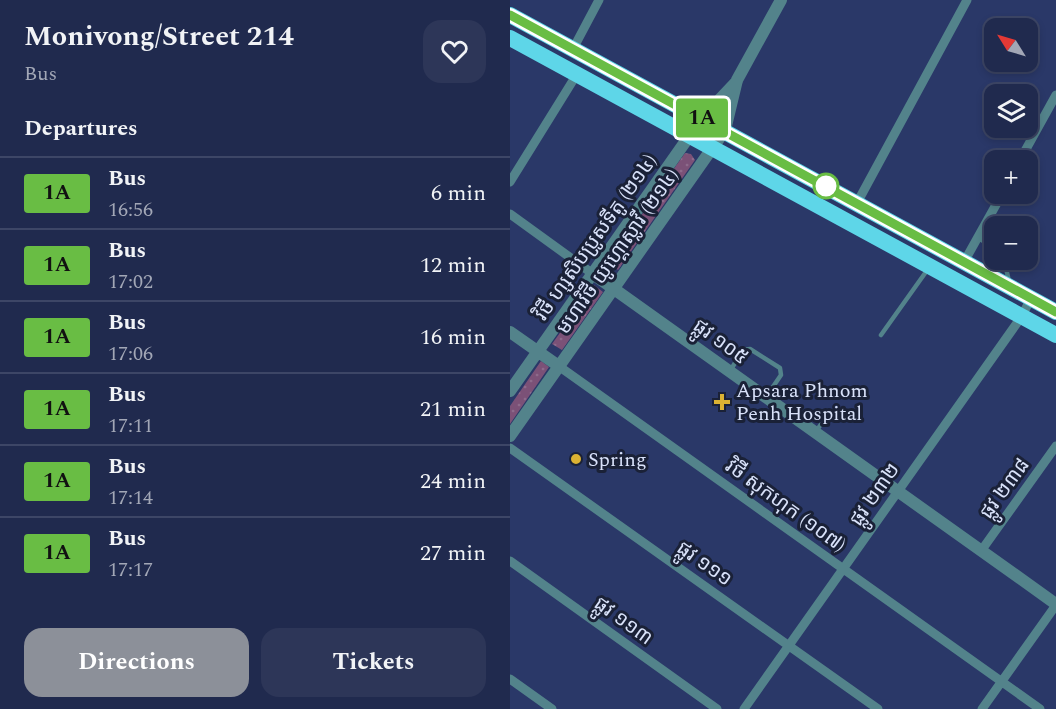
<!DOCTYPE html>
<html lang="en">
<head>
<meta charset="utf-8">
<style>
	:root { --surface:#202a4e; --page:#2d3658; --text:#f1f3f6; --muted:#a2a7b6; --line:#3d4666; --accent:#8c9099 }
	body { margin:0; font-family:Spectral,"Noto Sans Khmer",serif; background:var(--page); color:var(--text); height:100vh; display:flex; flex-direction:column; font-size:22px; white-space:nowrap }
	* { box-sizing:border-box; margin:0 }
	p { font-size:20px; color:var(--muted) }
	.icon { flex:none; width:33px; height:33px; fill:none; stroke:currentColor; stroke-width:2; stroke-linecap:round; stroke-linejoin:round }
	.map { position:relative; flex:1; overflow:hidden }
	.sheet { display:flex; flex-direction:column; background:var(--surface); width:510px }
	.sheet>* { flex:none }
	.badge { padding:0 12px; border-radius:4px; font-size:21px; line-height:39px }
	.needle { width:39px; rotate:307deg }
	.tools { position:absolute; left:474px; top:18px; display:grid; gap:12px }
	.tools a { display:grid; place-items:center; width:54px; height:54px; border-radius:12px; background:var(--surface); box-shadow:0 3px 9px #0003,0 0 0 2px var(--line); font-size:30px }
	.map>.badge { position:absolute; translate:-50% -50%; box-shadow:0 0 0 3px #fff }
	h2 { padding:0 24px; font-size:22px; line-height:54px }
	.round { display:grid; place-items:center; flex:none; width:63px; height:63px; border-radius:18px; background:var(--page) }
	.headline { display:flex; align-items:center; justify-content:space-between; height:102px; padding:0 24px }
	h1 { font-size:28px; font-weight:700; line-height:45px }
	.button { display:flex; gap:12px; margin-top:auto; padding:12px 24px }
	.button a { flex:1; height:69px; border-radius:18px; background:var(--accent); color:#fff; font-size:24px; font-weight:700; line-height:69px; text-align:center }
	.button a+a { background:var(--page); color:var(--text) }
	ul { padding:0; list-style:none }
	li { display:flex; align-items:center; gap:18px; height:72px; padding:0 24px; border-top:2px solid var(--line) }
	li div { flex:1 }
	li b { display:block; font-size:22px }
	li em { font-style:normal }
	li .badge { min-width:66px; font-weight:700; text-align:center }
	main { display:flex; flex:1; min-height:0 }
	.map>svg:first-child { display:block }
	.grass { fill:url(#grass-dots) }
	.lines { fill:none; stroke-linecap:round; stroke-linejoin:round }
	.service { stroke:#53838b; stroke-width:4.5 }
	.minor { stroke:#53838b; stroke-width:9 }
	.tertiary { stroke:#53838b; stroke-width:12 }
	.trunk { stroke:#5ed6e8; stroke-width:16 }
	.line-casing { stroke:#fff; stroke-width:14 }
	.line { stroke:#69bd44; stroke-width:9 }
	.stop-dot { fill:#fff; stroke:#69bd44; stroke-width:3 }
	.poi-dot { fill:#dbb233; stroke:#1a2137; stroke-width:2 }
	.labels { text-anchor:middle; stroke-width:6; stroke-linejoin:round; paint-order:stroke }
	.street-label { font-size:20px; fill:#d9e2fa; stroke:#1a2137 }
	.poi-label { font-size:20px; fill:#d9e2fa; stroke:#1a2137; text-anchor:start }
</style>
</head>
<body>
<main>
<section class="sheet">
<div class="headline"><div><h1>Monivong/Street 214</h1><p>Bus</p></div><a class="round"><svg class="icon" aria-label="heart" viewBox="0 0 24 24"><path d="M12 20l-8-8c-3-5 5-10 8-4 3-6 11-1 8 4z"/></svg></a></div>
<h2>Departures</h2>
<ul>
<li><span class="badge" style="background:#69bd44;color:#111">1A</span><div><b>Bus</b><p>16:56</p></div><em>6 min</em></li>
<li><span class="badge" style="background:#69bd44;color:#111">1A</span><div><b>Bus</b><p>17:02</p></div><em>12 min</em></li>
<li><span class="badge" style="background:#69bd44;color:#111">1A</span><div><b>Bus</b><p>17:06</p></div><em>16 min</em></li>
<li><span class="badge" style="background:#69bd44;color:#111">1A</span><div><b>Bus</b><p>17:11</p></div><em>21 min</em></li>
<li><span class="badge" style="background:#69bd44;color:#111">1A</span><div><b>Bus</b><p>17:14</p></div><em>24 min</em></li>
<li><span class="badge" style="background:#69bd44;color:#111">1A</span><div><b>Bus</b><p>17:17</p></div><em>27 min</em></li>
</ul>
<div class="button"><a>Directions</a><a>Tickets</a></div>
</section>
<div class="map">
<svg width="546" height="709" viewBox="0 0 546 709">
	<defs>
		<pattern id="grass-dots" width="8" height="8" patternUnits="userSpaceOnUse" patternTransform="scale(1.5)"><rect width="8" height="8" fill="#7b5177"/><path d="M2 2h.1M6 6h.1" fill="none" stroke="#8d6a8b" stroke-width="1.8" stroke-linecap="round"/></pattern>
	</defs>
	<rect width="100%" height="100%" fill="#2a3868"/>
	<path class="grass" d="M175 153 181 154 185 160 108 270 98 263Z
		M84 285 93 292 52 350 42 344Z
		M31 361 39 367 0 424V406Z"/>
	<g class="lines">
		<path class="service" d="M468 238 484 247
			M494 260 499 281
			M371 335 418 269
			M220 371 233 350 240 349 270 368 271 375 256 397
			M307 430 318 414"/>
		<path class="minor" d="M63 49 89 0
			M510 160 546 95
			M0 182 67 74
			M347 203 457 0
			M0 214 83 274
			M454 262 492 194
			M50 367 530 709
			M0 448 368 709
			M471 551 546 446
			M0 561 207 709
			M0 679 42 709
			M234 709 512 316 521 298
			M472 709 546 605"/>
		<path class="tertiary" d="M83 274 546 604
			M0 332 50 367
			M0 391 192 118 227 81
			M0 436 215 130 227 80 271 0"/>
		<path class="trunk" d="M0 15 546 312
			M0 38 546 335"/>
	</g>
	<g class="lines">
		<defs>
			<path id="line" d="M0 15 546 312"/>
		</defs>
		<use href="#line" class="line-casing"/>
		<use href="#line" class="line"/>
	</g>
	<circle class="stop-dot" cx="316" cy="186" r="12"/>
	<g class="poi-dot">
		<path d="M209 393h6v6h6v6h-6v6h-6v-6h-6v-6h6z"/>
		<circle cx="66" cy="459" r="6"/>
	</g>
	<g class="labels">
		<g class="street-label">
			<text transform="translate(85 237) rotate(-55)" y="7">វិថី ហ្សូសិបប្រូសទីតូ (២១៤)</text>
			<text transform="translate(107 251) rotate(-55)" y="7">មហាវិថី យូហ្គោស្លាវី (២១៤)</text>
			<text transform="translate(211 341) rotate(36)" y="7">ផ្លូវ ១០៥</text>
			<text transform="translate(494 488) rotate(-54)" y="7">ផ្លូវ ២៣៨</text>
			<text transform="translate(364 494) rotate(-55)" y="7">ផ្លូវ ២៣២</text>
			<text transform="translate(276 505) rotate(36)" y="7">វិថី សុកហុក (១០៧)</text>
			<text transform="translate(195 563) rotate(35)" y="7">ផ្លូវ ១១១</text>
			<text transform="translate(114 620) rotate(36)" y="7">ផ្លូវ ១១៣</text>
		</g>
		<g class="poi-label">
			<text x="226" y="397">Apsara Phnom<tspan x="226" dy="23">Penh Hospital</tspan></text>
			<text x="78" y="466">Spring</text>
		</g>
	</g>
</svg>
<div class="tools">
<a><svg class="needle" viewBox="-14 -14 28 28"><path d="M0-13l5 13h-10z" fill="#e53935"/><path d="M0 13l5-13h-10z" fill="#a2a7b6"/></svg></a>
<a><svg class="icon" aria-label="layers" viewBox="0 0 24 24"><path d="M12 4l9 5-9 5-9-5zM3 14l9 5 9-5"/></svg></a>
<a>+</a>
<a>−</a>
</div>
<b class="badge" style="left:192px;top:118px;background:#69bd44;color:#111">1A</b>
</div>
</main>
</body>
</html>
